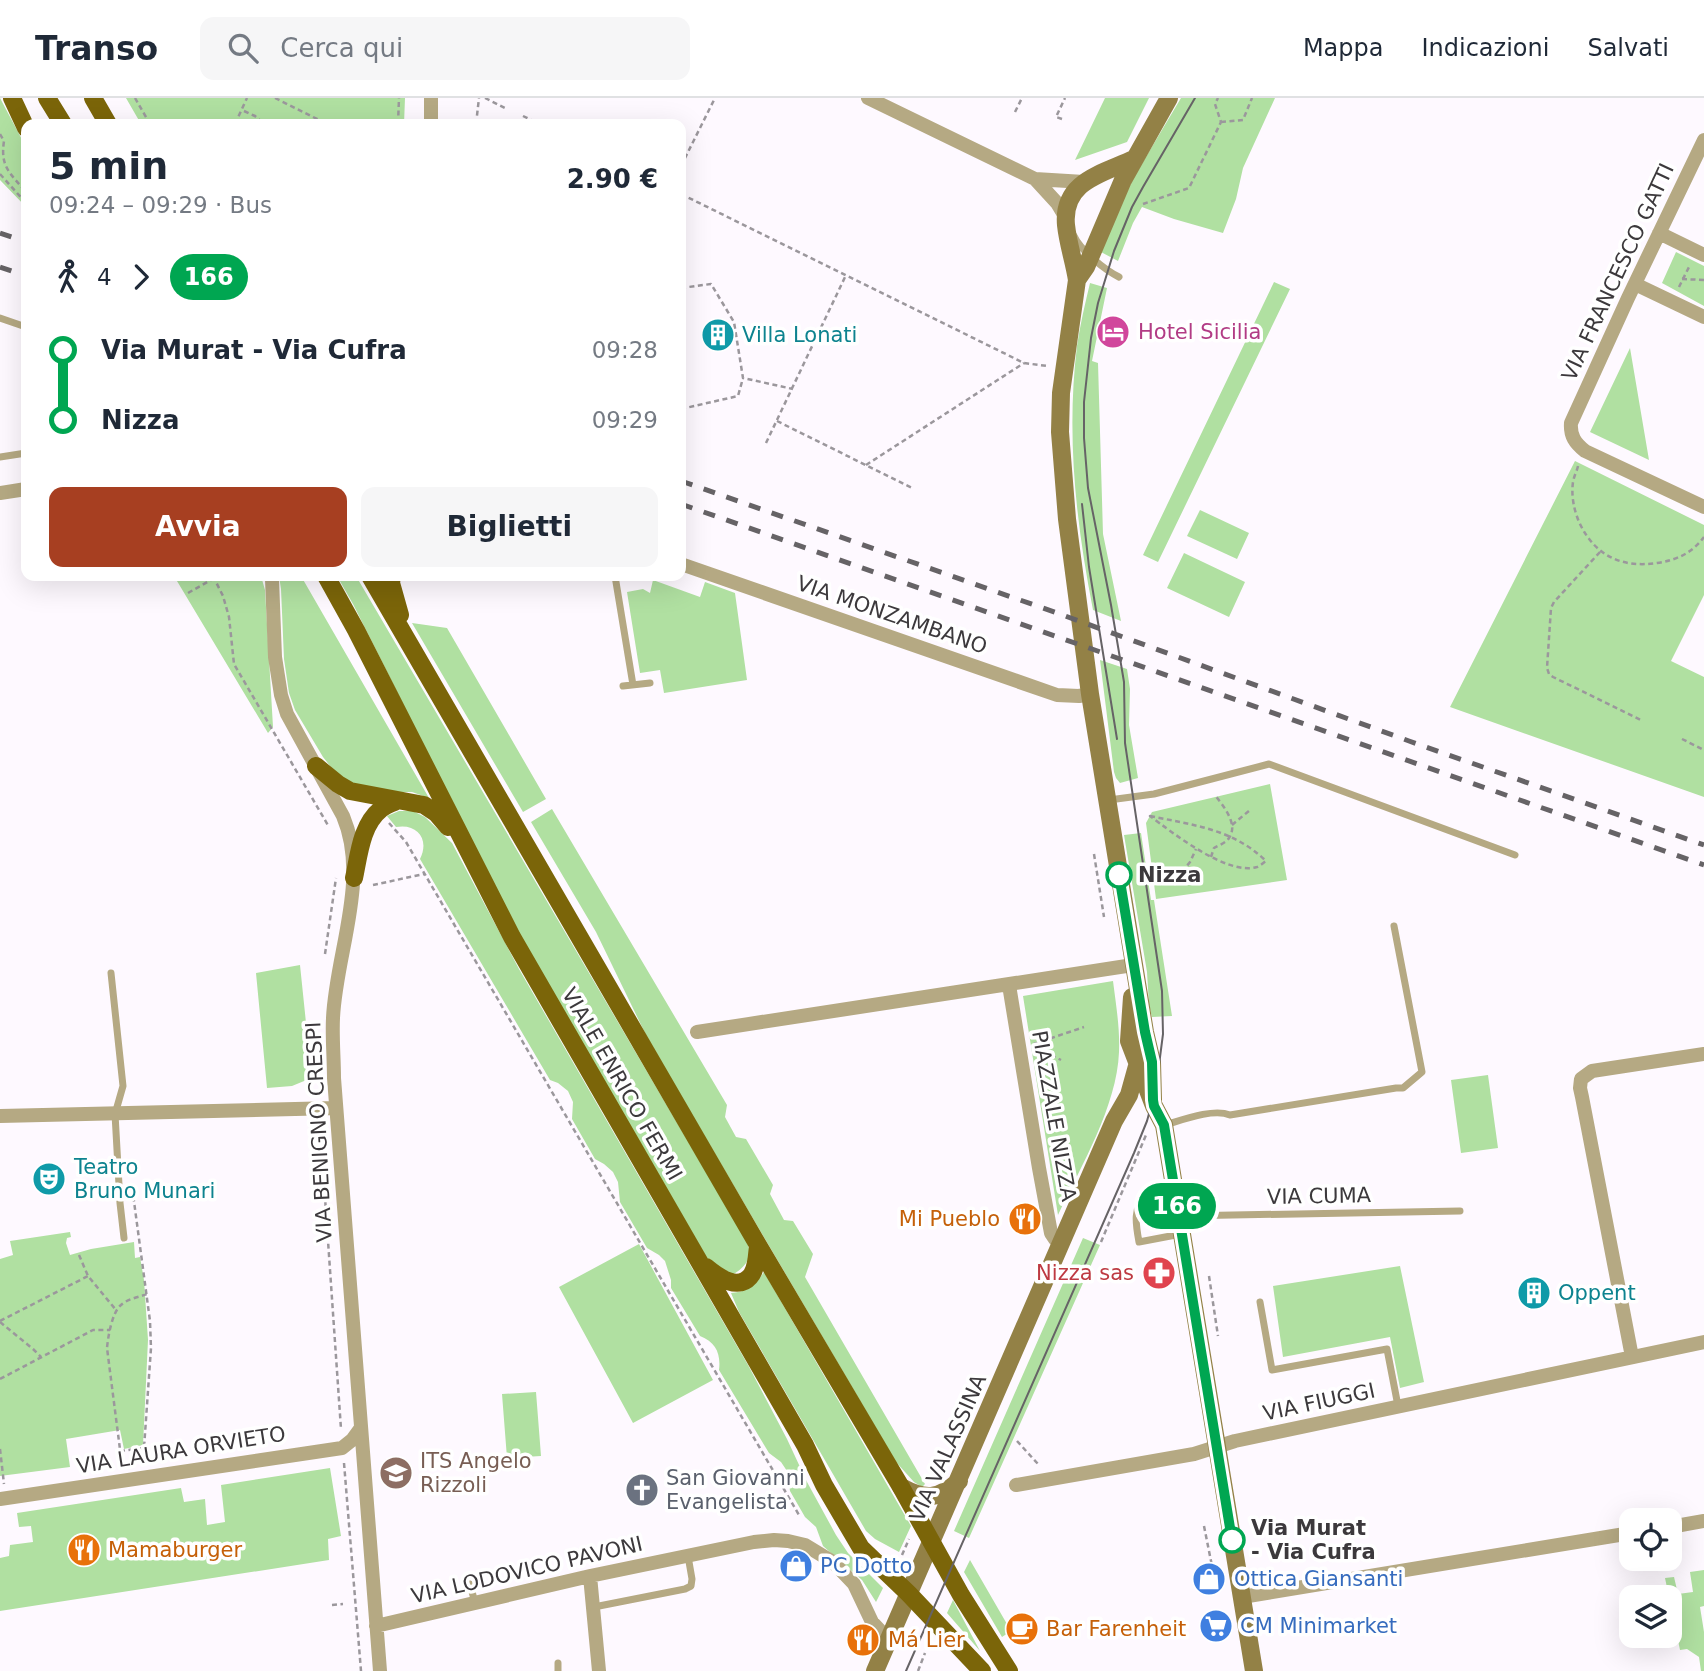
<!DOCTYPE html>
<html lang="it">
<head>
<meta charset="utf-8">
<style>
	:root { --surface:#fff; --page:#f6f6f7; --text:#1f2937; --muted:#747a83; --line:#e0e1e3; --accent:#a73f21 }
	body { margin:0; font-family:"DejaVu Sans",sans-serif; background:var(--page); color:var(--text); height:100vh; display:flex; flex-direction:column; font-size:26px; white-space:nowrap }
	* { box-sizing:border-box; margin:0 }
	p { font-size:23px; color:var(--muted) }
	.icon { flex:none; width:38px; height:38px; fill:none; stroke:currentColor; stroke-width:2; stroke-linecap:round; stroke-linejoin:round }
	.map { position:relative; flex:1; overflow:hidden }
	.details { position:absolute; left:21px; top:21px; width:665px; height:462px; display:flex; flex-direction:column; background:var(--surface); border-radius:14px; box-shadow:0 7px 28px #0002 }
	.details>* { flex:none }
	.badge { padding:0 14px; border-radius:23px; font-size:24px; line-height:46px }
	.controls { position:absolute; left:1619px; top:1410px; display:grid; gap:14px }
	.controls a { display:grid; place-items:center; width:63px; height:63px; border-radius:14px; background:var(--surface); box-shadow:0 7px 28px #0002; font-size:35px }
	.map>.badge { position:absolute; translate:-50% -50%; box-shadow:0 0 0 4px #fff }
	.legs { display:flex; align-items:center; gap:10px; height:77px; padding:0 28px; font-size:23px }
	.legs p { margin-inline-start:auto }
	.head { display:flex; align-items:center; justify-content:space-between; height:119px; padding:0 28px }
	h1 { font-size:38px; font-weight:800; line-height:52px }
	.action { display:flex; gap:14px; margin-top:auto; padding:14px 28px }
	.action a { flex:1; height:80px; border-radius:14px; background:var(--accent); color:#fff; font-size:28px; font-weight:800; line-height:80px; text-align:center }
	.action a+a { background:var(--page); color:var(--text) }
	ul { padding:0 28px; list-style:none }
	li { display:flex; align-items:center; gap:24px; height:70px; font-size:26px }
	li i { display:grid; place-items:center; width:10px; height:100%; margin:0 9px; background:currentColor }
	li i::after { content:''; width:18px; height:18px; margin:-9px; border:5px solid; border-radius:50%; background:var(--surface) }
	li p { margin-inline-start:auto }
	li:first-child i { background:linear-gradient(#0000 50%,currentColor 0) }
	li:last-child i { background:linear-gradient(currentColor 50%,#0000 0) }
	header { display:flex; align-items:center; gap:42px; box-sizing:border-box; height:98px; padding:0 35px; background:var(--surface); border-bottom:2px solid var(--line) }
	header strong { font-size:33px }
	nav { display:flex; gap:38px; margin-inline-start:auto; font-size:24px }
	.search { width:490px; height:63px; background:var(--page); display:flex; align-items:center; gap:18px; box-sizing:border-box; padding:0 24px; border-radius:14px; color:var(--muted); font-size:26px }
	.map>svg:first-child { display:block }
	.green { fill:#b0e0a1 }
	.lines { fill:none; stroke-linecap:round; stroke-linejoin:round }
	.path { stroke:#9b979c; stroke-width:2.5; stroke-dasharray:5 3.5; stroke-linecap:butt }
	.lane { stroke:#b5a983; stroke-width:7 }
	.street { stroke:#b5a983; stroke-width:14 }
	.secondary { stroke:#938146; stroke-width:18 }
	.primary { stroke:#7b6509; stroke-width:18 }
	.tram { stroke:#666366; stroke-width:2 }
	.rail { stroke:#666366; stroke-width:5; stroke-dasharray:12 12; stroke-linecap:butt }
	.line-1-casing { stroke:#fff; stroke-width:16 }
	.line-1 { stroke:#00a651; stroke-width:10 }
	.stop-1-dot { fill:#fff; stroke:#00a651; stroke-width:3.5 }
	.labels { text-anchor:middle; stroke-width:7; stroke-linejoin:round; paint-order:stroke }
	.street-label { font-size:21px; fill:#3c393c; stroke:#fff }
	.hotel-label { font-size:21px; fill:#b23c85; stroke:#fff; text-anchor:start }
	.culture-label { font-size:21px; fill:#0d838f; stroke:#fff; text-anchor:start }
	.stop-label { font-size:21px; font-weight:bold; fill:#3c393c; stroke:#fff; text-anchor:start }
	.food-label { font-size:21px; fill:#c56008; stroke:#fff; text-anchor:start }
	.health-label { font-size:21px; fill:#be3a42; stroke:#fff; text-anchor:end }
	.education-label { font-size:21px; fill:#785e54; stroke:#fff; text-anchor:start }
	.worship-label { font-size:21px; fill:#5b616d; stroke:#fff; text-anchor:start }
	.shop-label { font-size:21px; fill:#366cbe; stroke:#fff; text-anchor:start }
</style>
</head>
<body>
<header>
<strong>Transo</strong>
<div class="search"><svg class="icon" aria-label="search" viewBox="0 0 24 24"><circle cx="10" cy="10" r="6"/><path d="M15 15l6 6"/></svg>Cerca qui</div>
<nav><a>Mappa</a><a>Indicazioni</a><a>Salvati</a></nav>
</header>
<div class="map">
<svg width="1704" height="1573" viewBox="0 0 1704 1573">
	<rect width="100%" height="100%" fill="#fef9ff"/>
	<path class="green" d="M0 0 26 49V109L0 82Z
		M126 0H405L404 26H141Z
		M1105 0H1149L1127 44 1075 62Z
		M1181 0H1275L1243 70 1236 101 1223 135 1174 121 1142 109 1133 125 1118 163 1099 153 1134 79Z
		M1676 154 1704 168V208L1662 185Z
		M1274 184 1290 191 1158 464 1143 457Z
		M1090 185 1107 190 1092 263 1098 265 1103 436 1121 523 1093 512C1076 425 1066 337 1077 248 1080 227 1085 206 1090 185Z
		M1630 250 1649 362 1590 334Z
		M1575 363 1704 427V497L1671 563 1704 579V699L1450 609Z
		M1200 412 1249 435 1237 461 1187 438Z
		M1184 455 1245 484 1229 519 1167 490Z
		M174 478H261L265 492 273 629 268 635Z
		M279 478H301L429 700 412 694H391L350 685 334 673 323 659 295 612 289 595 284 561 281 491Z
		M337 478H356L747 1144C753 1160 746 1169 732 1177L711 1167 514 827 353 506Z
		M653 482 700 499 705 484 735 495 747 582 664 595 660 572 640 575 627 494 643 491 650 495Z
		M412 525 447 530 546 701 523 714Z
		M1100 562 1127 571 1130 591 1129 627 1138 680 1120 685 1116 680 1114 674Z
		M1270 686 1287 782 1156 801 1146 725 1152 714Z
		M552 711 727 1007 725 1019 736 1039 746 1041 773 1087 770 1096 784 1122 793 1123 813 1156 805 1179 925 1386 922 1389 914 1384 896 1364 677 991 645 935 596 834 531 724Z
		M399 713H413L425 719 452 745 519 871 748 1267 787 1341 807 1384 836 1437 848 1455 883 1490 876 1504 862 1482 823 1448 816 1429 805 1419 790 1393 787 1373 781 1364 769 1355 719 1272C721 1256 716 1244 700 1238L671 1190V1182L665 1163 659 1157 647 1150 620 1104 618 1084 613 1074 604 1066 595 1061 572 1021 573 1004 568 993 558 985 550 982 420 761C430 741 417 725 396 729L387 718Z
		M1141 735 1151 802H1154L1172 918 1152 919 1149 907 1147 874 1124 737Z
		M300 867 311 973 309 981 292 988 267 990 256 875Z
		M1113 883C1116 907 1120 930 1119 954 1117 1008 1081 1068 1058 1117L1023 898Z
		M1488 977 1498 1050 1461 1055 1451 982Z
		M70 1134 71 1139 67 1140 66 1145 70 1157 91 1151 134 1144 135 1160 140 1159 144 1182 148 1242 143 1347 124 1351 120 1332 66 1341 70 1369 0 1378V1161L13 1157 10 1143Z
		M1083 1140 1100 1147 969 1440 954 1433Z
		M639 1146 713 1282 633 1325 559 1189Z
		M1400 1168 1424 1284 1400 1290 1390 1239 1283 1259 1273 1188Z
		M764 1174 911 1428 899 1454 875 1441 866 1433 739 1214 731 1195C747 1194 756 1187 764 1174Z
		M536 1294 541 1358 507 1360 502 1296Z
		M330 1370 341 1438 328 1441 329 1462 0 1513V1460L9 1458 10 1447 33 1444 31 1428 19 1429 17 1415 181 1390 184 1404 205 1401 207 1427 225 1424 221 1387Z
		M970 1462 1011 1533 1002 1539 964 1474Z
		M1704 1472V1508L1700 1509 1704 1534V1573H1701L1699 1559 1687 1551 1680 1552 1665 1480 1674 1479 1678 1496 1693 1494 1690 1474Z
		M953 1502 980 1553 947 1515Z"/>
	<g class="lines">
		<path class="path" d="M135 0 150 26
			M275 0 327 26
			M485 0 507 11
			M244 13 255 18 264 26
			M1015 14 1022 0
			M523 18 539 26
			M1062 21 1056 19 1065 0
			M1221 24 1243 22 1252 0
			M235 26 247 0
			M398 26 399 0
			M476 26 479 0
			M0 36 4 43C0 69 10 75 26 94
			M681 68 715 0
			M0 76 26 105
			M681 96 1024 265 1047 268
			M1143 106 1189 90 1221 24 1215 6 1218 0
			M1682 181 1704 182
			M1679 189 1690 167
			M681 190 711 186 734 224 743 280 793 291
			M681 311 738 298 743 280
			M777 323 914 391
			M766 345 846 177
			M866 367 1024 265
			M1578 368C1577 373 1574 378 1573 384 1571 398 1574 413 1580 426 1596 459 1623 470 1657 465 1677 462 1692 455 1704 439
			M1600 454 1554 504 1551 510 1547 570 1549 576 1553 579 1641 622
			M213 478 223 498 229 519 234 566 329 729
			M188 495 218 478
			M1682 641 1704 652
			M1150 718C1193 727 1233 731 1266 763 1263 765 1260 768 1257 769 1227 778 1173 735 1150 718Z
			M389 725 406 744 799 1417
			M1232 727 1250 712
			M1094 756 1104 819
			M1211 759 1214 750C1219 747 1226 745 1229 740 1239 726 1223 708 1215 697
			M1182 774 1190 764 1196 751
			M373 787 424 776
			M325 856 336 780
			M1034 946 1084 929
			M1036 949 1061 962
			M320 1027 341 1331
			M1156 1106 1160 1130
			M1101 1144 1146 1037
			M79 1157 88 1178 116 1212
			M1209 1178 1218 1238
			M0 1223 88 1178
			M0 1224 33 1251 41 1259
			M0 1281 93 1232H110
			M1017 1343 1038 1366
			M0 1351 4 1386
			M120 1353 144 1350 151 1250 150 1223 133 1096
			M344 1365 361 1573
			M122 1367 107 1250C108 1239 112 1214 121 1207 127 1201 139 1199 147 1196
			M1204 1428 1215 1483
			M902 1457 909 1441
			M332 1507 343 1506
			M918 1573 925 1555"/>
		<path class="lane" d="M1074 138C1080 152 1105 172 1119 179
			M0 220 26 229
			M0 359 26 355
			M615 478 633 587
			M623 588 650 585
			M1109 702 1154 696 1269 666 1515 757
			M111 875 123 988 115 1016 120 1105 124 1140
			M1165 1027C1182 1022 1213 1010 1230 1017L1396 990H1403L1422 974 1394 828
			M1174 1089C1165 1091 1153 1091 1147 1096 1132 1108 1136 1128 1139 1144L1181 1136
			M1180 1118 1460 1113
			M1260 1204 1272 1272 1387 1251 1398 1308
			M470 1486 475 1505
			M594 1509 685 1491 691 1488 692 1481 688 1458
			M558 1565V1573"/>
		<path class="street" d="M868 0 1035 81 1057 105 1066 120
			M431 26V0
			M1704 42 1628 200 1571 325C1570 338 1575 345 1585 353L1704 409
			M1035 81 1084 84
			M1659 135 1704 157
			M1635 186 1704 219
			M0 395 26 391
			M681 466 1057 597 1079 598 1090 596
			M270 478 272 481 275 559 281 597 287 616 343 718C370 782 336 854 333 920 332 940 334 960 334 980L380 1573
			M1009 887 1039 1070 1051 1135 1055 1141 1062 1145
			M697 934 1133 867
			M0 1018 336 1010
			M1632 1259 1582 999 1580 990 1581 981 1592 973 1704 956
			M1016 1387 1194 1356 1235 1343 1704 1244
			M0 1401 342 1350 352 1342 360 1331
			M1670 1429 1704 1423
			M590 1478 599 1573
			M1242 1499 1631 1435
			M376 1528 590 1478 754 1444 774 1442 788 1443 805 1447 833 1464 854 1486 872 1524 889 1542"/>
		<path class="secondary" d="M1077 182C1074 163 1068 146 1066 127 1062 83 1102 76 1134 61
			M1132 899 1129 943 1154 1008 1164 1027 1254 1573
			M1153 1002 1152 964 1145 934 1090 596 1067 421 1060 334 1061 295 1077 182 1086 169 1123 82 1169 0
			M901 1389C925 1402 938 1402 959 1383
			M875 1573 1114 1023 1129 997 1139 961"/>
		<path class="primary" d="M12 0 26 30
			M47 0 63 26
			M93 0 108 26
			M326 478 356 532 512 839 805 1347 824 1387 861 1450 909 1496 982 1573
			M370 478 758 1147 901 1389 961 1497 1009 1573
			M392 478 391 485 400 517
			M316 668 338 686 350 693 424 707 436 715 448 729
			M354 780C359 757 361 727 381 711 386 707 392 705 397 703
			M706 1169C718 1179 740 1195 752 1176 757 1168 757 1156 758 1147"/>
		<path class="tram" d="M1082 406 1089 469 1117 641
			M906 1573 1134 1055 1147 1023 1156 990 1163 936 1162 893 1125 645 1124 584 1111 507 1088 390 1084 340V304L1091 240 1098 205 1114 153 1132 109 1143 89 1195 0"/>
		<path class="rail" d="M0 135 26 144
			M0 169 26 178
			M681 383 1057 515 1409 643 1704 747
			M681 406 1704 767"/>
	</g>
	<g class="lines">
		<defs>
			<path id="line-1" d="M1119 777 1145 934 1152 964 1153 1002 1154 1008 1164 1027 1232 1442"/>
		</defs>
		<use href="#line-1" class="line-1-casing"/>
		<use href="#line-1" class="line-1"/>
	</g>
	<defs>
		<symbol id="hotel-disc" viewBox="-11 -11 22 22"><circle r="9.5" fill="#d1479c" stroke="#fff"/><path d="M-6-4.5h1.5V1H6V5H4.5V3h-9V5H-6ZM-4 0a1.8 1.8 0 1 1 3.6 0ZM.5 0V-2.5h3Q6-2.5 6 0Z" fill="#fff"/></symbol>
		<symbol id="building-disc" viewBox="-11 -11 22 22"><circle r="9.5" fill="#0f9aa8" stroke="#fff"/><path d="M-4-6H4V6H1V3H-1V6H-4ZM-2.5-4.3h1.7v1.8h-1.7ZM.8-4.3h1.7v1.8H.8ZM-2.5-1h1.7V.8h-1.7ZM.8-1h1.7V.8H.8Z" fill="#fff"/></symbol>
		<symbol id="theatre-disc" viewBox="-11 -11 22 22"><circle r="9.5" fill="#0f9aa8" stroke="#fff"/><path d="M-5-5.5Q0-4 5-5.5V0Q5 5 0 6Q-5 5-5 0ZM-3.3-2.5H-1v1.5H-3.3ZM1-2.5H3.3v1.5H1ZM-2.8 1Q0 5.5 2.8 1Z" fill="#fff"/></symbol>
		<symbol id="restaurant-disc" viewBox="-11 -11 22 22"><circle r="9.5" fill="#e8710a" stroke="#fff"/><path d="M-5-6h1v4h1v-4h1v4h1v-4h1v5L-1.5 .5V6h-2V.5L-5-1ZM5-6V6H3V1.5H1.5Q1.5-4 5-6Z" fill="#fff"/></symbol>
		<symbol id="pharmacy-disc" viewBox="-11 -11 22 22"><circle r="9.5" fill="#e0444e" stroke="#fff"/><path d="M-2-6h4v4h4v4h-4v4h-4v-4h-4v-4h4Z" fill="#fff"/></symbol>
		<symbol id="school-disc" viewBox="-11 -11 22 22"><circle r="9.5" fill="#8d6e63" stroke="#fff"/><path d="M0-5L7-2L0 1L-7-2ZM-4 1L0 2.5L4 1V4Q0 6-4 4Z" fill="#fff"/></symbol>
		<symbol id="church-disc" viewBox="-11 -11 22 22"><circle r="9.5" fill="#6b7280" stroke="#fff"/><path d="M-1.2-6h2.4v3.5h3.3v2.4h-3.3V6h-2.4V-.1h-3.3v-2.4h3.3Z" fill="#fff"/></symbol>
		<symbol id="shop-disc" viewBox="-11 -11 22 22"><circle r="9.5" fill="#3f7fe0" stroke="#fff"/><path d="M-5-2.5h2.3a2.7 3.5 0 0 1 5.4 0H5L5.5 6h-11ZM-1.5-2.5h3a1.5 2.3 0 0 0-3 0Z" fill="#fff"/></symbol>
		<symbol id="supermarket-disc" viewBox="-11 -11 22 22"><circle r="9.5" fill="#3f7fe0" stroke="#fff"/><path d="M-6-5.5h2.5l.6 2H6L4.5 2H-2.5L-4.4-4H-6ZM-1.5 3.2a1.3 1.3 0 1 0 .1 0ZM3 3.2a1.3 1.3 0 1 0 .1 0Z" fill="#fff"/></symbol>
		<symbol id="cafe-disc" viewBox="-11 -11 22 22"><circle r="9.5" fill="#e8710a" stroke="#fff"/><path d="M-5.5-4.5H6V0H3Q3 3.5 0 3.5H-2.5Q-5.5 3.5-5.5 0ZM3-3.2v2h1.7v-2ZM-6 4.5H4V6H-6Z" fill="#fff"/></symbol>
	</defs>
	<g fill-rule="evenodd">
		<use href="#hotel-disc" x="1094" y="215" width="38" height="38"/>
		<use href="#building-disc" x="699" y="218" width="38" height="38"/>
		<use href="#theatre-disc" x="30" y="1062" width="38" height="38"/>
		<use href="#restaurant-disc" x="1006" y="1102" width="38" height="38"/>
		<use href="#pharmacy-disc" x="1140" y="1156" width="38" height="38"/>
		<use href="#building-disc" x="1515" y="1176" width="38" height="38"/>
		<use href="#school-disc" x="377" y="1356" width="38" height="38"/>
		<use href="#church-disc" x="623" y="1373" width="38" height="38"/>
		<use href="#restaurant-disc" x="65" y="1433" width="38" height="38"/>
		<use href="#shop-disc" x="777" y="1449" width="38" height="38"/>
		<use href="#shop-disc" x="1190" y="1462" width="38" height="38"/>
		<use href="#supermarket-disc" x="1197" y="1509" width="38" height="38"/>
		<use href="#cafe-disc" x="1003" y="1512" width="38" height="38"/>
		<use href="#restaurant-disc" x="844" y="1523" width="38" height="38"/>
	</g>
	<g class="stop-1-dot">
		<circle cx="1119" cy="777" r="12"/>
		<circle cx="1232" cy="1442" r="12"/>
	</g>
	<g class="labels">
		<g class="street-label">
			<text transform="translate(1618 174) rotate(-65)" y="7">VIA FRANCESCO GATTI</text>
			<text transform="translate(892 517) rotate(19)" y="7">VIA MONZAMBANO</text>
			<text transform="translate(622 986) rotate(60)" y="7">VIALE ENRICO FERMI</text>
			<text transform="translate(1054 1018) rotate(80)" y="7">PIAZZALE NIZZA</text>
			<text transform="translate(319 1034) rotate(-93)" y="7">VIA BENIGNO CRESPI</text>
			<text transform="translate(1319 1098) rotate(-1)" y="7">VIA CUMA</text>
			<text transform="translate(1319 1304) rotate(-12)" y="7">VIA FIUGGI</text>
			<text transform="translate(948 1350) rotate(-66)" y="7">VIA VALASSINA</text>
			<text transform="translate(181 1352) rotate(-9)" y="7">VIA LAURA ORVIETO</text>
			<text transform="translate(527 1472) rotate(-13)" y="7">VIA LODOVICO PAVONI</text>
		</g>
		<g class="hotel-label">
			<text x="1138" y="241">Hotel Sicilia</text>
		</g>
		<g class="culture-label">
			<text x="742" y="244">Villa Lonati</text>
			<text x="74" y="1076">Teatro<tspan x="74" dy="24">Bruno Munari</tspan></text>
			<text x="1558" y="1202">Oppent</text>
		</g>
		<g class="stop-label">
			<text x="1138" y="784">Nizza</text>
			<text x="1251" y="1437">Via Murat<tspan x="1251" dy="24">- Via Cufra</tspan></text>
		</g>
		<g class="food-label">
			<text x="1000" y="1128" text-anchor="end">Mi Pueblo</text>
			<text x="108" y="1459">Mamaburger</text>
			<text x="1046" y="1538">Bar Farenheit</text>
			<text x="888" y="1549">Má Lier</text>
		</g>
		<g class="health-label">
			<text x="1134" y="1182">Nizza sas</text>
		</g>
		<g class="education-label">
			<text x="420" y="1370">ITS Angelo<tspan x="420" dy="24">Rizzoli</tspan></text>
		</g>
		<g class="worship-label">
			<text x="666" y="1387">San Giovanni<tspan x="666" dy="24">Evangelista</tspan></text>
		</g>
		<g class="shop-label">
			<text x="820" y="1475">PC Dotto</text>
			<text x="1234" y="1488">Ottica Giansanti</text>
			<text x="1240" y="1535">CM Minimarket</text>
		</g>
	</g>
</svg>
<div class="controls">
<a><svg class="icon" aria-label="locate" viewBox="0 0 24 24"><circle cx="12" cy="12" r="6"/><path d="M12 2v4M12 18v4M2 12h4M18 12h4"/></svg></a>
<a><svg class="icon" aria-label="layers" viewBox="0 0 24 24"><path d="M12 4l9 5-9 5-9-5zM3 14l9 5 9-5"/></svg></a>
</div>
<b class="badge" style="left:1177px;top:1108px;background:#00a651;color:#fff">166</b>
<section class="details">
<div class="head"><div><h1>5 min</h1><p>09:24 – 09:29 · Bus</p></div><b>2.90 €</b></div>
<div class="legs"><svg class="icon" aria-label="walk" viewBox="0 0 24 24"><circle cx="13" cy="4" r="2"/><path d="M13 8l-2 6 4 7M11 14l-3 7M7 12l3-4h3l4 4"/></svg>4<svg class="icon" aria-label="forward" viewBox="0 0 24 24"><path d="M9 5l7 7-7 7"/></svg><b class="badge" style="background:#00a651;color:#fff">166</b></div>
<ul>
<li><i style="color:#00a651"></i><b>Via Murat - Via Cufra</b><p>09:28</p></li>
<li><i style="color:#00a651"></i><b>Nizza</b><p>09:29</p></li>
</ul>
<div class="action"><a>Avvia</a><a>Biglietti</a></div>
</section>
</div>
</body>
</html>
